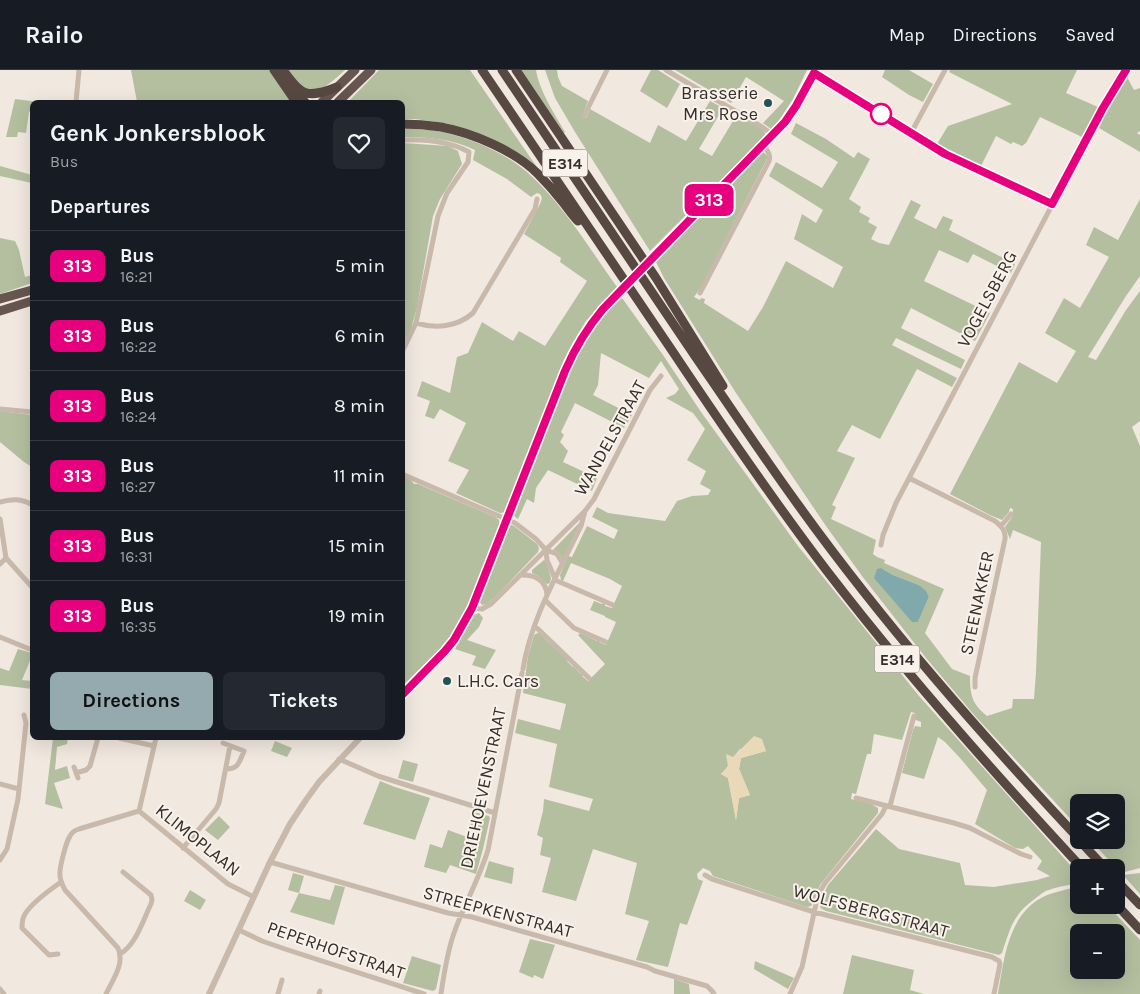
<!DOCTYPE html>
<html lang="en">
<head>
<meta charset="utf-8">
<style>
	:root { --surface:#171b24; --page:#242831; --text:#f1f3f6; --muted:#9ea1a6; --line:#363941; --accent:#94aaae }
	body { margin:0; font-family:Karla,sans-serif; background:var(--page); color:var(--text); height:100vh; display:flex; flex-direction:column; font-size:19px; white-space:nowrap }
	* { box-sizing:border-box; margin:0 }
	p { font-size:16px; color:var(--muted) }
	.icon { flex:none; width:28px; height:28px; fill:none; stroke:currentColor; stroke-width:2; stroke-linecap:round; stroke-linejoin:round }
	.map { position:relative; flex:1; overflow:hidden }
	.details { position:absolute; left:30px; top:30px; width:375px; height:640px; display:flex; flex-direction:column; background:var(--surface); border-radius:8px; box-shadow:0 5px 20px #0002 }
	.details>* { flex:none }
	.badge { padding:0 10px; border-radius:8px; font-size:18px; line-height:32px }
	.tools { position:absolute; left:1070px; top:724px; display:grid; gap:10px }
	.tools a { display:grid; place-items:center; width:55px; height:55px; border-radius:8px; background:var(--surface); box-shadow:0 5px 20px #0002; font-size:25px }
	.map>.badge { position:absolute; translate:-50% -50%; box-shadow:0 0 0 2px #fff }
	h2 { padding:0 20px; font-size:19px; line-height:45px }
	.round { display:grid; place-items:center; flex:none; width:52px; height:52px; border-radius:8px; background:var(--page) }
	.head { display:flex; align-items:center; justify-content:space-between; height:85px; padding:0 20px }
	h1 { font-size:24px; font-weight:700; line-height:38px }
	.primary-button { display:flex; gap:10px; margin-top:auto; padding:10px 20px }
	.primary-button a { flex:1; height:58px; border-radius:8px; background:var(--accent); color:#111; font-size:20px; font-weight:700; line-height:58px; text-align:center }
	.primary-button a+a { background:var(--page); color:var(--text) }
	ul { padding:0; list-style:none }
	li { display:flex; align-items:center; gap:15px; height:70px; padding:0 20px; border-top:1px solid var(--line) }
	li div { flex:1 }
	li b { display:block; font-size:19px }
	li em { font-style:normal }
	li .badge { min-width:55px; font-weight:700; text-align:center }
	header { display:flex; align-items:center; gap:30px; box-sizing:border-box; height:70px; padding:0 25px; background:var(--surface); border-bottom:1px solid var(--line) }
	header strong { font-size:24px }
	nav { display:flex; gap:28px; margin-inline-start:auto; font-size:18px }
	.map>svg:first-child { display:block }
	.green { fill:#b4bfa0; fill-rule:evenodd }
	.sand { fill:#e9d9b8 }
	.water { fill:#80a9ac }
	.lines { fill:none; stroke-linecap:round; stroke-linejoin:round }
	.minor { stroke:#c8b9ab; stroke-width:5 }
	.tertiary { stroke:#c8b9ab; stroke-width:6 }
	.trunk { stroke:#67564f; stroke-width:9 }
	.motorway { stroke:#574842; stroke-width:9 }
	.line-casing { stroke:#fff; stroke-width:11 }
	.line { stroke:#e6007e; stroke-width:8 }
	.poi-dot { fill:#235155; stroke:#f9f2eb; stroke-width:2 }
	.stop-dot { fill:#fff; stroke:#e6007e; stroke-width:2.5 }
	.labels { text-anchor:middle; stroke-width:4; stroke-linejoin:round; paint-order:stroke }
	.shield { fill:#f9f2eb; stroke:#706964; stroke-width:1 }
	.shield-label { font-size:16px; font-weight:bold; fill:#362e2a }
	.poi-label { font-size:18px; fill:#362e2a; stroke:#f9f2eb; text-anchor:end }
	.street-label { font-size:18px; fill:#362e2a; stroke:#f9f2eb }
</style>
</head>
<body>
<header>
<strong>Railo</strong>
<nav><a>Map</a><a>Directions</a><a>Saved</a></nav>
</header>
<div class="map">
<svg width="1140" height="924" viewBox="0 0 1140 924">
	<rect width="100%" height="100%" fill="#f1e8df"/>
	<path class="green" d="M131 0H271L293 32H137Z
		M287 0H345C332 12 314 30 297 13 293 9 291 4 287 0Z
		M379 0H470L541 103 487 68 450 54 415 49H403L402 32H348Z
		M521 0H536C539 20 555 45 565 62L564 63Z
		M545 0H557L558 7 562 16 588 31 582 46 586 48 590 39 650 73 658 55 686 71 710 31 723 38 699 79 712 86 736 46 761 58 764 61 766 65 650 181 575 62 555 28Z
		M651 0H658L680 14 667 38 640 21Z
		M675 0H807L793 29 774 58 771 59 763 53 784 31 746 7 731 33Z
		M885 0H909L933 14 923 32 909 25 882 7Z
		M950 0H1077L1066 23 1098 37 1082 67 1040 47 1026 73 1022 76 1013 72 1011 74 996 66 981 96 937 74 948 56 1012 34 949 2Z
		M1127 7 1134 20 1140 18V61L1137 63 1140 65V82L1099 58 1105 45 1103 44Z
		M15 29 39 32H32V41L29 42 26 63 18 62 17 67H6Z
		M796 53 826 69 854 88 858 82 870 89 849 129 861 137 859 142 870 148 868 152 877 157 871 169 879 173 889 175 911 130 921 135 914 148 936 159 943 146 953 150 949 160 1015 194 1011 203 973 184 968 193 939 180 924 211 990 243 975 271 911 238 901 258 965 290 961 299 896 268 892 275 957 308 952 317 917 299 880 369 852 355 837 381 855 388 832 435 836 437 831 449 876 470 873 484 877 487 885 490 884 493 944 519 925 563 952 599 970 606C970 625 972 634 987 646L1012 638 1013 629H1034L1036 602 1041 472 1013 460 1010 469 1005 457 1012 447 1013 439 1010 438 1009 442 1002 450 990 445 950 424 1019 292 1057 313 1076 281 1045 263 1064 228 1080 238 1109 187 1086 175 1094 157 1118 170 1140 129V206L1126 226 1088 287 1096 290 1126 240 1140 221V351L1132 357 1140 376V798L1121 803 1090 770H1116V732H1079V758L975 646 926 588 862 506 826 456 736 323 664 208 656 192 763 82 768 86 767 89 701 217 694 227 700 230 701 228 705 229 704 233 748 261 763 237 786 191 833 218 843 197 794 169 802 144 816 153 823 140 769 106 776 92 822 118 838 92 791 64ZM881 498 893 505 919 515 929 527 918 552Z
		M403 58C414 59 426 59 437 61 466 66 504 82 527 102 563 134 589 178 617 217L586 251 572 274 564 290 506 442 500 443 456 423 469 400 448 391 466 353 440 339 434 349 425 346 430 331 417 326 422 311 450 323 457 287 468 283 482 252 513 271 519 261 545 276 587 211 560 192 561 188 524 164 540 134 542 128 540 124 537 123 531 127 507 109 473 90 475 80C452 69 428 67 403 67Z
		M403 73 448 76 458 81 462 94 440 129 433 146 417 237 411 259 403 274Z
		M0 96 32 105V113L0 106Z
		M0 168 15 171 19 180 25 207 32 205V213L0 224Z
		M622 228 663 285 701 342 798 476 919 626 1079 805V812C1069 816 1058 816 1049 820 1044 821 1040 825 1036 828 1013 844 1010 859 1002 883L999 885 826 841 822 839 820 837 821 829 828 815 876 759 899 779 960 793 965 815 994 817 1037 810 1050 806 1037 799 1042 791 1028 776 1023 779 1015 778 975 754 987 720 960 688 945 672 938 667 924 709 902 703 913 660 915 656 921 657V652L916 650 914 647 915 643 911 642 902 670 874 664 871 684H867L856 724 852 723 851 729 871 734 878 738V743L820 815 813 833 811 836 807 837 713 806 710 801 703 798 697 804 698 809 703 811 687 855 680 853 668 897 636 890 649 851 625 844 637 793 593 779 576 831 542 822 551 788 540 785 543 768 537 765 543 741 544 729 589 741 593 729 549 717 557 674 515 663 518 649 560 660 566 634 523 623 528 586 534 565 539 562 547 571 568 590 567 591 573 597 574 596 576 597 575 598 581 604 582 603 583 605 582 606 588 611 605 594 578 565 580 563 597 571 600 570 599 572 606 575 616 552 605 547V546L590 540 594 531 602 534 603 533 605 534V536L612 538 622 516 610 509 571 493 563 511 561 510 560 505 568 486 572 487 587 456 614 469 618 460 592 447 597 437 608 443 665 451 677 431 692 426 708 425 711 420 700 414 706 401 687 390 705 359 693 343 666 328 675 324 679 319 661 291 649 308 601 283 598 315 593 325 632 345 624 358 575 333 561 362 564 365 560 372 568 381 563 392 597 408 592 421 548 400 536 418 534 433 527 429 518 449 514 446 573 295C586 267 599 249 622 228ZM740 679 766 681 741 688 739 699 750 725 739 728 736 749 728 708 721 704C729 697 733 687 740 679Z
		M0 341 32 345V397L24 392 0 372Z
		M403 407 411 410 414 414H418L495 447 499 450 500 455 477 514 460 553 444 576 403 615Z
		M581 451 563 489 558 482 553 480Z
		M511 455 514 456 537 474 539 478 538 482 498 524 487 534 482 535 479 531 505 469V465Z
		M544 490 546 491 551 508 550 513 547 514 538 506 532 503V500Z
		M479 543 483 548 479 557 467 570 496 580 485 599 472 595 476 586 455 579 474 545Z
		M18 579 32 583V586L22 610 32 611V619L0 615V598L9 601Z
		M53 668H68L67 674 57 677 55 700 67 696 70 708 54 713 63 739 45 734Z
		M275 671 292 678 287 687 271 681Z
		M403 690 418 694 413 712 398 708Z
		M380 711 395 717 430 728 415 770 363 754Z
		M474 742 489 746 490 748 483 779 476 804 450 795 446 803 424 797 430 774 442 778 448 760 467 767Z
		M219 746 230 757 218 770 205 760Z
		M489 791 514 798 512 814 484 807Z
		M293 803 304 806 299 823 330 830 335 815 345 817 334 855 290 842 299 823 288 820Z
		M1140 803V824L1123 805Z
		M1079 816V835H1107L1140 870V924H998C1004 889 1008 843 1045 826 1056 821 1067 820 1079 816ZM1079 862H1116V900H1079Z
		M190 820 206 830 200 840 184 831Z
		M530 869 555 875 543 909 534 905 533 908 519 902Z
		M852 885 914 900 910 920 924 924H843Z
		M412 886 441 895 436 919 433 921 403 913Z
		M755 891 794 908 788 919 754 899Z
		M674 909 689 914 690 924H674Z"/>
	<path class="sand" d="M754 666 762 669 766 681 741 688 739 699 750 725 739 728 736 751 728 708 721 704 728 697 726 684 733 687Z"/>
	<path class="water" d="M881 498 893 505 919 515 926 521 929 527 918 552H912L874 508 877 499Z"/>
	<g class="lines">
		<path class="minor" d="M666 0 762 57 773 65
			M814 3 945 84 1052 135
			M76 32 79 0
			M584 46 607 0
			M911 63 945 0
			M402 70C426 69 449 71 469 82L468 92 447 123 438 146 416 253 402 282
			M700 223 769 91C771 84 767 80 763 75
			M416 253C436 259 457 257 473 243L535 139 537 129
			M0 339 32 342
			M402 404 515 453 536 469 546 480 557 484 563 494
			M909 408 995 451C1001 456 1006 460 1005 469L975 608V617
			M0 432C12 429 21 428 32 435
			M0 449 6 488 32 517
			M1001 456 1011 444
			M881 475 883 465 896 433 1095 53 1126 0
			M546 480 547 490 555 509
			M0 494 6 488
			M522 505C535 505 546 510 547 525
			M555 510 613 535
			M545 530 574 558 606 572
			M472 538 482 539 491 534 585 441 594 429 650 320 661 306
			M534 557 538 559 589 608
			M0 567 32 580
			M523 599C531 548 559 502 581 456L585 441
			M119 668 154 676
			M156 668 139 741 228 814 254 827
			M223 673 244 681C239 692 239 699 226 699
			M339 689 378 706 495 743
			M74 697 78 708
			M76 703 86 700 90 696 98 668
			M0 714 19 719
			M856 728 954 753 970 758 1021 784 1030 787
			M890 736 914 646
			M183 778 216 739 219 733 230 676
			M0 790 7 779 18 729 26 653 24 645
			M270 792 448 843 472 847 647 897 655 901 707 916 713 922 714 924
			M705 805 712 809 814 842 992 887 999 891 1000 894 994 924
			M239 860 262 871 285 879 424 924
			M58 884 49 885 22 858C22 853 22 850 24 846 29 835 51 819 61 812
			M120 884C136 875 143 850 151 834L152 830 151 825 123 802
			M0 919 4 924
			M106 924C113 909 125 894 118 878L65 820C63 816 60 811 60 805 59 799 66 772 70 766 72 762 76 760 79 759L139 741
			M278 924 282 910
			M319 924 320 921
			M441 924C444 903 447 883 454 863 464 835 479 809 488 780L522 603
			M790 924 802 897 818 825 825 813 882 744 886 736"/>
		<path class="tertiary" d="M402 625 445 581 454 570 472 538 565 301C575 277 587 259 603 239L785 52 797 36 815 0
			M209 924 270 792 290 754 306 730 319 712 360 668"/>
		<path class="trunk" d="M322 32 355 0
			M338 32 371 0
			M0 229 32 220
			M0 241 32 231"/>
		<path class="motorway" d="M274 0 296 32
			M283 0C302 26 307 29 337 17
			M482 0C545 93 608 186 671 279 721 354 772 429 827 501 906 604 993 702 1082 798
			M502 0C567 96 632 192 697 289 731 338 764 388 799 436 884 554 980 663 1079 769
			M516 0 656 208 723 316
			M293 19 305 32
			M402 54C415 54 428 55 441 57 473 63 515 81 538 104 546 112 554 121 561 130 567 137 572 145 578 151
			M1079 770 1105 798
			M1116 810 1140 835
			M1116 834 1140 860"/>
	</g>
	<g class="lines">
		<defs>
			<path id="line" d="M402 625 445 581 454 570 472 538 565 301C575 278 587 258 603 239L785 52 796 36 814 3 945 84 1052 134 1103 38 1126 0"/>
		</defs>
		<use href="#line" class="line-casing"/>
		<use href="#line" class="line"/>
	</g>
	<g class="poi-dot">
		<circle cx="768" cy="33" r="5"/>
		<circle cx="447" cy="611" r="5"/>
	</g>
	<circle class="stop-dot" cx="881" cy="44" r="10"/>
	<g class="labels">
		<g class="shield">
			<rect x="542.5" y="79.5" width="45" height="27" rx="4"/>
			<rect x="874.5" y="575.5" width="45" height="27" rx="4"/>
		</g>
		<g class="shield-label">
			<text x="565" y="99">E314</text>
			<text x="897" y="595">E314</text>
		</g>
		<g class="poi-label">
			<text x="758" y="29">Brasserie<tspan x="758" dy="21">Mrs Rose</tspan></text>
			<text x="457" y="617" text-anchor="start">L.H.C. Cars</text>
		</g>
		<g class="street-label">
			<text transform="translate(987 229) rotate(-62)" y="6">VOGELSBERG</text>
			<text transform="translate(610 368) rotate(-61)" y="6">WANDELSTRAAT</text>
			<text transform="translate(977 533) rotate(-78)" y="6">STEENAKKER</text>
			<text transform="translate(483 718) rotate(-78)" y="6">DRIEHOEVENSTRAAT</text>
			<text transform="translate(198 770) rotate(39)" y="6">KLIMOPLAAN</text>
			<text transform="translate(871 841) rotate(15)" y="6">WOLFSBERGSTRAAT</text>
			<text transform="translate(498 842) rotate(15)" y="6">STREEPKENSTRAAT</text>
			<text transform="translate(336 880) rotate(19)" y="6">PEPERHOFSTRAAT</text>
		</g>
	</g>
</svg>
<div class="tools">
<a><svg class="icon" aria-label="layers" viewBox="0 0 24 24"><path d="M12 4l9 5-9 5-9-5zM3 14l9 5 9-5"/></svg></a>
<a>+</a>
<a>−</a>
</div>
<b class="badge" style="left:709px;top:130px;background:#e6007e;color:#fff">313</b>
<section class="details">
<div class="head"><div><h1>Genk Jonkersblook</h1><p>Bus</p></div><a class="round"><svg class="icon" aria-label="heart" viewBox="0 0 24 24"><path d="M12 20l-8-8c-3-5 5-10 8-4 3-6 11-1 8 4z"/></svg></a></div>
<h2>Departures</h2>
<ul>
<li><span class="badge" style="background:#e6007e;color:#fff">313</span><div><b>Bus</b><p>16:21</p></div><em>5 min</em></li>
<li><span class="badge" style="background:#e6007e;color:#fff">313</span><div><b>Bus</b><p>16:22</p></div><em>6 min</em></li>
<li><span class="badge" style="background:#e6007e;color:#fff">313</span><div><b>Bus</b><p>16:24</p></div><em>8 min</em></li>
<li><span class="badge" style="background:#e6007e;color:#fff">313</span><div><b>Bus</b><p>16:27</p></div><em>11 min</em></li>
<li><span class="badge" style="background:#e6007e;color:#fff">313</span><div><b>Bus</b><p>16:31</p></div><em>15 min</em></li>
<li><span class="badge" style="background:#e6007e;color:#fff">313</span><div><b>Bus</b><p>16:35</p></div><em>19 min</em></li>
</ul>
<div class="primary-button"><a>Directions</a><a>Tickets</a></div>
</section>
</div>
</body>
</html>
